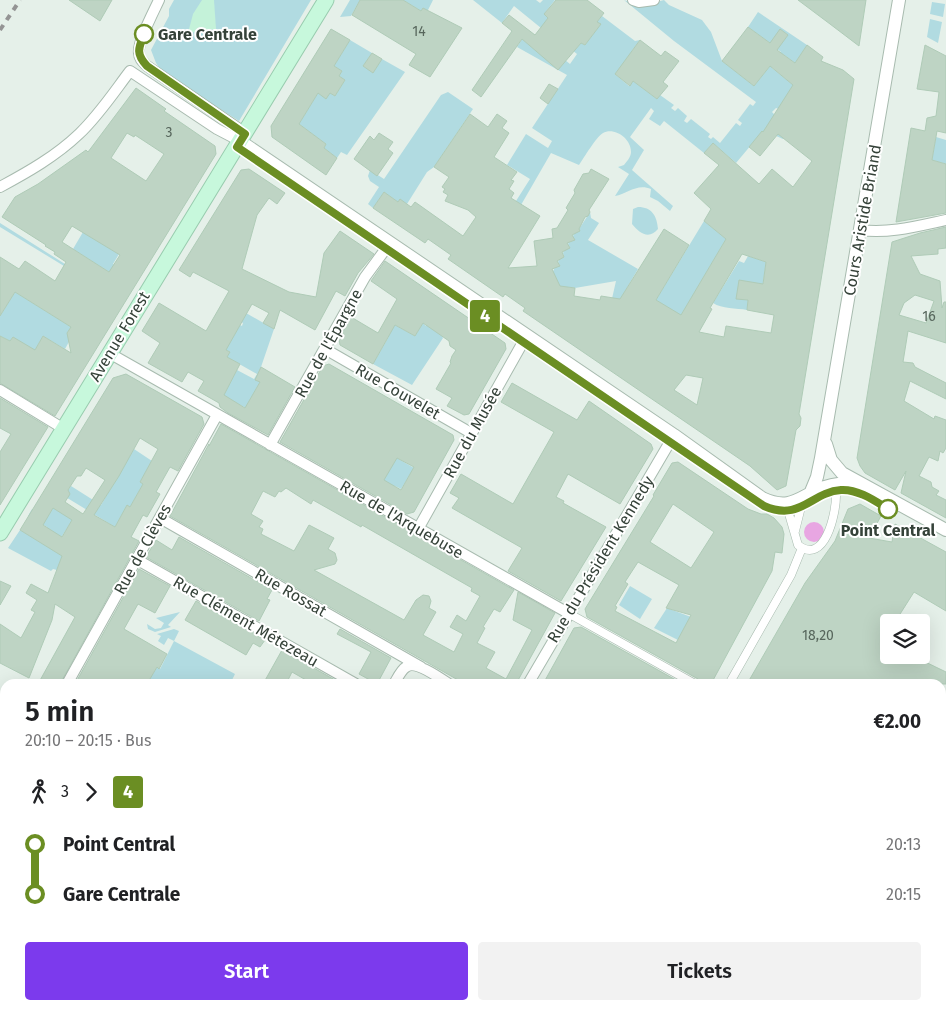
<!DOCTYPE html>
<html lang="en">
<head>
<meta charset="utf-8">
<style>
	:root { --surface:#fff; --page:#f2f2f2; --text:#202124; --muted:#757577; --accent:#7c3aed }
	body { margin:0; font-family:"Fira Sans",sans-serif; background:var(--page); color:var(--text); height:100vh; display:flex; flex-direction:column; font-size:19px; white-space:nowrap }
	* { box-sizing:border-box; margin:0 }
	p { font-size:16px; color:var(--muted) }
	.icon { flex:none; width:28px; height:28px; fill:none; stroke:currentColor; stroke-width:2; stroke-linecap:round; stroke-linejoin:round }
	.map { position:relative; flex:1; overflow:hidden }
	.details { position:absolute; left:0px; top:679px; width:946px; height:331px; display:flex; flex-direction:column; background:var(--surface); border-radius:15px 15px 0 0; box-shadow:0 5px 20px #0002 }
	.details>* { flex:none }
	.badge { padding:0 10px; border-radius:4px; font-size:18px; line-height:32px }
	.controls { position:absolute; left:880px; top:614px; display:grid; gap:10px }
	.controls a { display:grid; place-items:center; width:50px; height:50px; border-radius:5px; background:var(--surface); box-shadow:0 5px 20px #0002; font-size:25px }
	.map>.badge { position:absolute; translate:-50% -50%; box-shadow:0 0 0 2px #fff }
	.legs { display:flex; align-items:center; gap:8px; height:55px; padding:0 25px; font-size:16px }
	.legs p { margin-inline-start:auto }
	.headline { display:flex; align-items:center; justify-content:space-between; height:85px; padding:0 25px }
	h1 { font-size:28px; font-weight:600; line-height:38px }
	.button { display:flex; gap:10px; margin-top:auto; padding:10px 25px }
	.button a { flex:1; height:58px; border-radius:5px; background:var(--accent); color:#fff; font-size:20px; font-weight:600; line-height:58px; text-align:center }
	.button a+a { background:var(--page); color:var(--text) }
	ul { padding:0 25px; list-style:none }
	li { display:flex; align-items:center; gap:18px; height:50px; font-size:19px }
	li i { display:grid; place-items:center; width:8px; height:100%; margin:0 6px; background:currentColor }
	li i::after { content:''; width:12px; height:12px; margin:-6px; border:4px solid; border-radius:50%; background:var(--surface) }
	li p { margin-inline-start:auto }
	li:first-child i { background:linear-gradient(#0000 50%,currentColor 0) }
	li:last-child i { background:linear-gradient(currentColor 50%,#0000 0) }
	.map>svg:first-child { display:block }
	.green { fill:#b1dbe1 }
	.sand { fill:#c4f2d9 }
	.water { fill:#e8a6e2 }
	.building { fill:#bed4c4; stroke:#afcbb7; fill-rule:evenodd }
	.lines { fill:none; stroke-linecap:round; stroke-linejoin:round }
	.pedestrian-casing { stroke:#a8bbaf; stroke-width:9 }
	.minor-casing { stroke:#a8bbaf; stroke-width:12 }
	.tertiary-casing { stroke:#a8bbaf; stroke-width:14 }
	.secondary-casing { stroke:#98ccae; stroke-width:17 }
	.pedestrian { stroke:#fff; stroke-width:8 }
	.minor { stroke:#fff; stroke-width:10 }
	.tertiary { stroke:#fff; stroke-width:12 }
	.secondary { stroke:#c7f8dc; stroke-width:15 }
	.rail { stroke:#949494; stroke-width:4; stroke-dasharray:6 6; stroke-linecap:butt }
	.line-1-casing { stroke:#fff; stroke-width:11 }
	.line-1 { stroke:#6b8e23; stroke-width:8 }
	.stop-1-dot { fill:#fff; stroke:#6b8e23; stroke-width:2.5 }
	.labels { text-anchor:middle; stroke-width:4; stroke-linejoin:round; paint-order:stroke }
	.number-label { font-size:14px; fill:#57665c }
	.stop-label { font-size:16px; font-weight:bold; fill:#354239; stroke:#fff; text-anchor:start }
	.street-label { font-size:16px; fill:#354239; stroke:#fff }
</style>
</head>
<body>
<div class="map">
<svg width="946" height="1009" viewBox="0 0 946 1009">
	<rect width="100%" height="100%" fill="#e5f0e9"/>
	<path class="green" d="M174 0H311L239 121 162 72 156 63 151 50 169 16V9Z
		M350 0H360L351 16 340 17Z
		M403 0H433L427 12 423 8 421 11Z
		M473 0H536L540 3 543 0H555L544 14 548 18 541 28 514 6 502 23Z
		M624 0C637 6 651 4 664 0L669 5 702 20 711 32 722 61 754 86 781 52 777 49 788 35 781 30 774 46 748 27 758 12 807 45 795 63 783 54 772 68 793 85 779 109 776 108 772 112 790 131 783 139 774 135 773 140 762 132 736 163 713 143 704 153 664 121 660 126 649 119 654 111 651 108 630 137 644 150 632 170 673 206 670 211 658 201 650 197 651 189C637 183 627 194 615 196L629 174 618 167 624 165C627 161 631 157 631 152 631 138 614 127 603 133 596 137 584 158 579 165L551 153 521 205 516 201 530 179 507 165 526 134 548 148 552 141 532 128 567 75 517 47 522 39 558 69 565 60 570 64 577 54 572 50H575L581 43 585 45 600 25 597 22 602 16 635 41 640 40 631 52 634 55 615 74 629 86 633 81 657 99 660 95 674 105 671 108 675 111 678 108 687 116 684 121 687 123 691 119 710 134 708 137 711 139 713 137 720 143 736 123 740 126 742 123 738 120 750 104 753 106 756 102 674 41Z
		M932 2 945 4 943 17 930 14Z
		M930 19 942 22 938 43 927 37Z
		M350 40 372 53 363 66 373 72 382 59 405 72 347 155 341 152 337 158 324 148 326 144 299 124 318 93 326 98 330 93 335 96 345 80 339 76 342 71 334 66Z
		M448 92 473 109 434 167 427 172 407 204 400 200 398 202 384 192 373 208 368 204 379 187 370 181 368 176 370 170 384 179 441 95Z
		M936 137 946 140V164L932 160Z
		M638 207C652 207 657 216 658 229 649 240 639 233 632 224L633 209Z
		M590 212 591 218 599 223 588 240 638 269 618 303H611L616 281 575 288 568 287 567 295 551 276 555 267 560 266 558 262 560 258 564 257 563 253 565 249 570 248 568 244 570 241 574 240 573 236 575 232 580 231 579 229Z
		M704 221 726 239 681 316 656 300Z
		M0 223 65 264 64 266 0 227Z
		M83 232 119 254 113 264 119 268 109 272 73 249Z
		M748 256 766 262 762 290 736 298 748 300 747 310C736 308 722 309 713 303L739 261 744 263Z
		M15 292 71 327 67 333 71 338 65 349 43 336 32 355 13 337 10 341 0 336V316Z
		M246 313 274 329 261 367 263 377 254 393 261 398 248 409 223 396 237 370 254 379 257 374 211 348 227 357 230 352 224 349 240 325 242 326 243 323 241 322Z
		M431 317 443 338 412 385 373 364 388 338 393 324 415 336 423 323 426 326Z
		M348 408 397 458 414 468 401 489 395 486 390 495Z
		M134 449 152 461 140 482 143 484 130 507 127 506 115 527 64 496 71 486 101 505Z
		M54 506 75 516 53 550 63 556 57 570 53 569 51 571 8 548 20 530 45 545 47 527 28 516 32 509 47 518Z
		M630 586 652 599 640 619 619 605Z
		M667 608 691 617 678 640 654 628Z
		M180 612 168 625 171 627 155 632 148 629 147 624 155 629 161 628 164 623 156 618Z
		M174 629 179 631 174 641 235 674 230 684H147L157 667 160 669 174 641 168 638 164 645 158 641 161 636 157 634Z"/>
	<path class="sand" d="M202 0H214L216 29 188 33 193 14Z"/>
	<path class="water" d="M804 532a10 10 0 1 1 20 0a10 10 0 1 1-20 0Z"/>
	<path class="building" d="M69 0H112L100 21Z
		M360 0H403L421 11 423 8 462 28 430 77 409 65 416 54 352 15Z
		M556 0H587L604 13 597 22 601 24 585 45 581 43 558 70 522 39 481 97 472 90 512 31 502 23 509 15 535 35 548 18 544 14Z
		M798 0H866L859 46 830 24Z
		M748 27 770 43 780 29 788 35 777 50 795 63 807 45 823 57 821 61 843 70 854 79 799 414 801 418 800 426 796 430 786 486 777 490 750 466 523 311 525 308 505 294 503 297 448 259 451 255 428 239 425 243 373 208 384 192 398 202 400 199 411 207 415 202 463 236 476 217 468 210 445 201 448 195 443 192 445 189 442 187 449 177 434 167 470 114 488 127 497 114 507 121 502 128 509 133 494 157 517 172 511 180 514 181 509 189 514 193 511 198 540 216 508 268 537 266 534 241 553 238 552 229 557 228 568 210 566 208 575 193 574 190 583 174 589 173 591 169 609 179 589 210 590 212 588 216 585 217 579 229 580 231 572 235 575 240 567 243 570 248 562 252 564 257 557 261 560 266 552 269 560 286 575 288 574 296 600 300 601 296 620 299 664 229 689 245 656 300 681 315 726 239 704 221 711 209 694 193 719 165 704 153 713 143 759 184 772 169 793 187 812 161 778 134 760 156 749 147 762 131 763 132 793 85 770 66 754 86 722 61ZM742 254 766 262 763 284 739 280 736 299 748 300 747 310 774 315 771 333 726 326 724 337 699 332 712 309 710 308ZM686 375 703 378 697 405 674 390Z
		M331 29 350 40 334 66 342 71 339 76 345 80 335 96 330 93 326 99 318 93 299 124 326 144 324 148 337 158 326 175 272 137 271 126Z
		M640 40 661 56 665 51 679 61 663 82 668 86 657 99 633 81 630 86 615 74Z
		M925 45 946 56V133L937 131 932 160 946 164V213L896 222 911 128 925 131 927 118 936 116 939 92 917 89Z
		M372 53 382 59 373 73 363 66Z
		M549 84 558 89 548 104 540 98Z
		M136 88 166 109 164 111 215 146 216 154 55 416 0 383V336L10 341 13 337 35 350 43 336 71 353 67 333 71 327 15 292 0 316V257L19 269 25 261 55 281 66 262 54 254 55 252 45 246 46 245 2 217 15 197 38 184 86 150 88 152ZM127 133 134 137 135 135 164 154 146 181 111 158ZM72 226 120 255 109 272 62 242Z
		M379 133 393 142 388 149 393 153 377 176 354 159 370 136 374 140Z
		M249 169 285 193 277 204 269 198 257 215 242 269 289 292 316 297 324 253 340 231 374 254 358 273 345 296 336 291 315 330 280 310 274 329 263 323 269 313 252 304 226 350 230 352 227 357 240 364 224 395 245 408 260 382 255 380 261 367 295 387 268 435 228 413 220 407 219 403 198 391 204 381 188 372 182 382 148 363 160 343 142 331 159 303 206 331 229 291 193 272 190 277 179 270 241 170Z
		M946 227V248L938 249V254L911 256 920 274 940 281 942 308 944 302H946V343L908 331 903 362 913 363 915 367 946 383V399L910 381 904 401 934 419 935 416 946 420V448L943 453 940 451 938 461 929 457 919 476 931 482 932 487 939 491 936 495 946 500V518L901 493 906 471 895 490 865 473 860 466 857 458 892 242 920 233ZM915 295 934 301 926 323 899 315 904 303Z
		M385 261 505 343 506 349 469 414 464 415 447 406 452 398 436 389 451 363 450 362 452 356 456 350 450 346 449 341 423 323 415 336 395 325 373 364 340 345 339 339 351 317 378 333 397 299 371 281Z
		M329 364 453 435 454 440 414 512 407 514 280 442 323 366ZM397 458 414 467 401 490 384 480Z
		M126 374 202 417 204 424 178 471 170 467 156 492 160 494 147 517 143 515 131 537 139 541 60 684H38L75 617 55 604 52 620 29 678 0 663V624L21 638 35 612 31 610 37 600 26 593 31 584 48 593 62 556 20 530 113 378ZM140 438 158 449 140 482 143 484 130 507 127 505 115 527 94 515 119 476ZM86 468 105 480 83 514 65 502 70 494 68 490 77 476H81ZM53 508 72 520 62 537 43 525Z
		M512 383 577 420 589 401 651 444 653 449 620 504 568 474 556 497 564 501 563 503 606 527 561 601 508 571 522 548 452 508 459 498 450 493 461 474 513 504 554 432 501 402Z
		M0 398 48 427 0 505V452L11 434 0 428Z
		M221 424 514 590 500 612 494 609 483 627 485 628 477 643 495 652 486 668 506 679 532 630 513 620 518 592 555 613 516 684H465L170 516 209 444V446ZM286 488 311 504 313 500 361 527 362 525 472 588 471 591 480 596 466 621 457 615 450 627 463 634 454 652 423 635 436 612 429 608 431 601 429 596 423 595 416 600 404 620 314 570 335 564 337 560 335 553 328 549 334 538 309 525 294 551 261 534 263 529 259 527 263 521 251 514 263 491 275 497 279 491 281 492Z
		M678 462 748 509 761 514H767L774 518 782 527 784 534 782 553 775 552 772 571 711 684H701L698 679 587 617 585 609 654 496 653 495 672 463ZM673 504 714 532 691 568 650 542ZM638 562 679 585 666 608 691 615 676 643 615 611 617 607 615 606 628 584 625 582Z
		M860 504 881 516 869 538 892 542 895 524 946 552V611L914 592 895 622H889V633L885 640 889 642V655H911L946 672V684H747L805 583 835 541 848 509Z
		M179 537 272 590 267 599 270 600 259 621 146 557 156 540 172 550Z
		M139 569 170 586 155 613 138 604 124 629 167 654 159 669 157 667 147 684H75Z
		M0 581 11 586 0 605Z
		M196 601 265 640 260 647 253 643 246 655 185 620Z
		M581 627 683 684H543L574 628Z
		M340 629 391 658 377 684 359 674 371 652 337 634Z
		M282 650 342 684H313L292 672 286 684H263Z"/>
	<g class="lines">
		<defs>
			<path id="pedestrian" d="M789 514 798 545C825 566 836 513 836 496
				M795 531 800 511
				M568 613 695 684
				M729 684 791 575 802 548
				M941 836 946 839"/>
			<path id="minor" d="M159 0C154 11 137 43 139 53 139 59 143 62 147 66L245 133
				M633 0 639 2 654 0
				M0 187C28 172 56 156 79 134 99 115 114 92 130 71L217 129 240 141
				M860 230C889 234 918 226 946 220
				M325 349 471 433
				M109 353 568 613
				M0 390 64 429
				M270 445 365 277 390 243
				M160 518 421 667
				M418 529 527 335
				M136 559 356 684
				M67 684 217 415
				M394 684C397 679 401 670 406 667 415 660 440 678 449 684
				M528 684 674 435
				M0 753 5 756
				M0 803 5 794
				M941 892 946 883
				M591 1005 598 1009
				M171 1009 173 1005
				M288 1009 291 1005
				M430 1009 432 1005
				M877 1009 879 1005"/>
			<path id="tertiary" d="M240 141 674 435 762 498C790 511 798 498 821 488 832 484 844 483 856 481
				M826 444 831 460 842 473 946 530
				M810 494 817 477 821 458 899 0"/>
			<path id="secondary" d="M0 533 326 0"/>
		</defs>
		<use href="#pedestrian" class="pedestrian-casing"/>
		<use href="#minor" class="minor-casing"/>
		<use href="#tertiary" class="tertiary-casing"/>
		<use href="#secondary" class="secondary-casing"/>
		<use href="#pedestrian" class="pedestrian"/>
		<use href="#minor" class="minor"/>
		<use href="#tertiary" class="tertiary"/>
		<use href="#secondary" class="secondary"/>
		<path class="rail" d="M0 30 20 0"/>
	</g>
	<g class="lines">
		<defs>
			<path id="line-1" d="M144 34C138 49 136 54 147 66L245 134 237 147 764 506C801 522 811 492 841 490 858 489 875 501 888 509"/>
		</defs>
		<use href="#line-1" class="line-1-casing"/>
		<use href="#line-1" class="line-1"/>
	</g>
	<g class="stop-1-dot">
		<circle cx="144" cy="34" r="9"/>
		<circle cx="888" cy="509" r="9"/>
	</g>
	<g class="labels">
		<g class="number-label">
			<text x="419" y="36">14</text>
			<text x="169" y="137">3</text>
			<text x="929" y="321">16</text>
			<text x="818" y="640">18,20</text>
		</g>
		<g class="stop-label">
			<text x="158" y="40">Gare Centrale</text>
			<text x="888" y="536" text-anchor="middle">Point Central</text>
		</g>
		<g class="street-label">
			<text transform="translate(862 220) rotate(-80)" y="6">Cours Aristide Briand</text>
			<text transform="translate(119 336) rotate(-59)" y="6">Avenue Forest</text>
			<text transform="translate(328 343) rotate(-61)" y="6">Rue de l'Épargne</text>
			<text transform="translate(398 391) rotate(30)" y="6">Rue Couvelet</text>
			<text transform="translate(472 432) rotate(-61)" y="6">Rue du Musée</text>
			<text transform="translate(402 519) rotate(30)" y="6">Rue de l'Arquebuse</text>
			<text transform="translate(142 549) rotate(-61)" y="6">Rue de Clèves</text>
			<text transform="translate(600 559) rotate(-59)" y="6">Rue du Président Kennedy</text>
			<text transform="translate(291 592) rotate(30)" y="6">Rue Rossat</text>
			<text transform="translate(246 621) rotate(30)" y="6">Rue Clément Métezeau</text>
		</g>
	</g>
</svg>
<div class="controls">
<a><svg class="icon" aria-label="layers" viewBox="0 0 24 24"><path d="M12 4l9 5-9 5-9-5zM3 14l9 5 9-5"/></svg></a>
</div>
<b class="badge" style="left:485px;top:316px;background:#6b8e23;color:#fff">4</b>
<section class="details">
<div class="headline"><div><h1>5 min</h1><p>20:10 – 20:15 · Bus</p></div><b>€2.00</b></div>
<div class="legs"><svg class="icon" aria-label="walk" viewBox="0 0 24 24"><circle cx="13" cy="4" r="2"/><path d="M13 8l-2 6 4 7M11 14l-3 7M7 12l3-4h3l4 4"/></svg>3<svg class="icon" aria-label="forward" viewBox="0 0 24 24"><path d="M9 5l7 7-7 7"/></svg><b class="badge" style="background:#6b8e23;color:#fff">4</b></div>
<ul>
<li><i style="color:#6b8e23"></i><b>Point Central</b><p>20:13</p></li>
<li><i style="color:#6b8e23"></i><b>Gare Centrale</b><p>20:15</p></li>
</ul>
<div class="button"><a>Start</a><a>Tickets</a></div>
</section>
</div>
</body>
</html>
